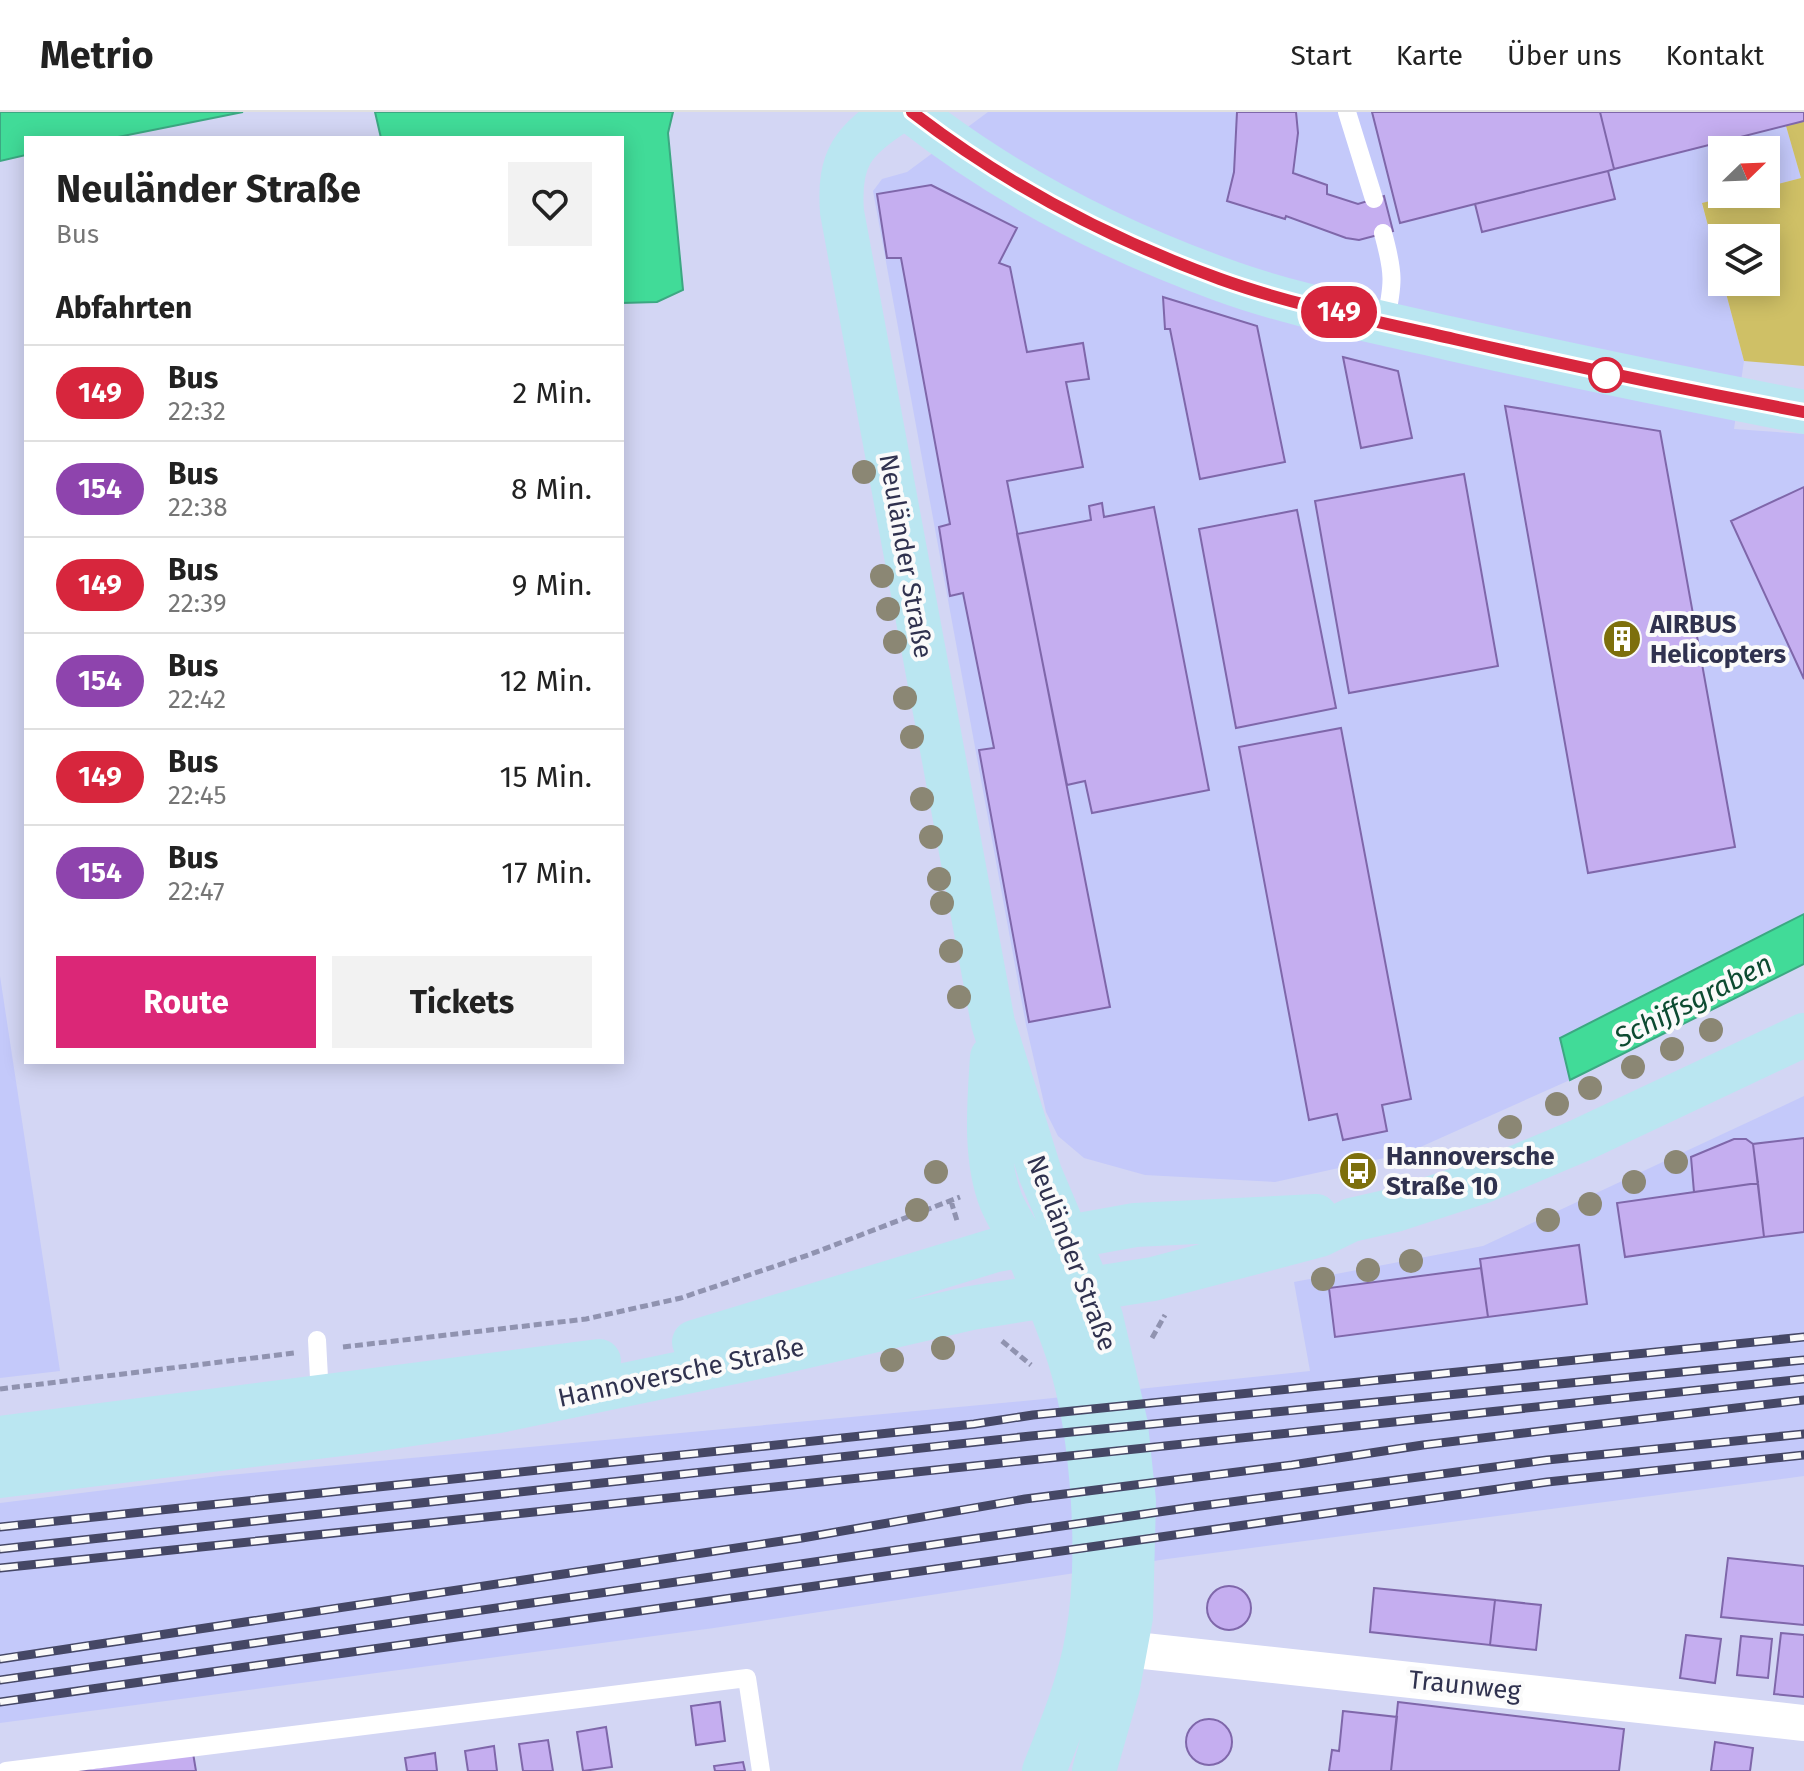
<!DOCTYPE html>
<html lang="de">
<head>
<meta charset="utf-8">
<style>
	:root { --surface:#fff; --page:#f2f2f2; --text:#222; --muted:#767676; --line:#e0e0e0; --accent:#db2777 }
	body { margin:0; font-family:"Fira Sans",sans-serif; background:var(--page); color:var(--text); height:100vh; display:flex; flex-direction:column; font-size:30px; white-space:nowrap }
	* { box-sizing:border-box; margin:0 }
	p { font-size:26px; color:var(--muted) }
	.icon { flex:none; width:44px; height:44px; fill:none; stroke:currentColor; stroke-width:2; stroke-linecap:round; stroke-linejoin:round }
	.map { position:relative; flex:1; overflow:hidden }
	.drawer { position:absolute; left:24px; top:24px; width:600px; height:928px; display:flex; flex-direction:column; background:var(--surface); border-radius:0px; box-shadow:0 4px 20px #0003 }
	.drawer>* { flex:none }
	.badge { padding:0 16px; border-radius:26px; font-size:28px; line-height:52px }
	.needle { width:52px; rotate:67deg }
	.buttons { position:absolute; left:1708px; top:24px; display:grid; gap:16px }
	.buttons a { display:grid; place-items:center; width:72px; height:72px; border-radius:0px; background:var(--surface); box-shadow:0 4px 20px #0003; font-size:40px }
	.map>.badge { position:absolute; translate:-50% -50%; box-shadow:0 0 0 4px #fff }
	h2 { padding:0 32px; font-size:30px; line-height:72px }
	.round { display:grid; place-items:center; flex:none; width:84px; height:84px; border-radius:0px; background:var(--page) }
	.headline { display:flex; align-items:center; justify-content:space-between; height:136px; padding:0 32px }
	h1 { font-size:38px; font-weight:700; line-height:60px }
	.action { display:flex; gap:16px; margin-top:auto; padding:16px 32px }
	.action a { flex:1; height:92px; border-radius:0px; background:var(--accent); color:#fff; font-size:32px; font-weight:700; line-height:92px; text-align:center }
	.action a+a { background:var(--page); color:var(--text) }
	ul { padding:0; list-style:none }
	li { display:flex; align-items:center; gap:24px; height:96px; padding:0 32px; border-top:2px solid var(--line) }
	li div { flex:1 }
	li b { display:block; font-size:30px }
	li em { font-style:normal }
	li .badge { min-width:88px; font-weight:700; text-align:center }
	header { display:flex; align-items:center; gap:48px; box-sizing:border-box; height:112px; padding:0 40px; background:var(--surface); border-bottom:2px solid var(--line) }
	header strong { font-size:38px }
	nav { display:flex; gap:44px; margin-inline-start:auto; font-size:28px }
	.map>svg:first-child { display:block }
	.built { fill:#c4c9fa }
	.green { fill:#cfc066 }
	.water { fill:#41db98; stroke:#3ca882; stroke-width:2 }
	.building { fill:#c5aef0; stroke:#7f67aa; stroke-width:2 }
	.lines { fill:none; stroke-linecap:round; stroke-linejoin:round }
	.path { stroke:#9093b0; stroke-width:5; stroke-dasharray:8 4; stroke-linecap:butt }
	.lane { stroke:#fff; stroke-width:18 }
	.street { stroke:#fff; stroke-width:36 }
	.secondary { stroke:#bae6f1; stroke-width:44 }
	.rail-casing { stroke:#454765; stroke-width:9 }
	.rail { stroke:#fafafa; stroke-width:6; stroke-dasharray:18; stroke-linecap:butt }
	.tree { fill:#8b8774 }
	.line-casing { stroke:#fff; stroke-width:18 }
	.line { stroke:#d7263d; stroke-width:12 }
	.stop-dot { fill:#fff; stroke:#d7263d; stroke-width:4 }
	.labels { text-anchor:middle; stroke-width:8; stroke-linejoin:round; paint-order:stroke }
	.street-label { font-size:26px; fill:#30324f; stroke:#fafafa }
	.poi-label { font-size:26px; font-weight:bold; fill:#30324f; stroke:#fafafa; text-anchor:start }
	.water-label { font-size:28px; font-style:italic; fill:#0d4b31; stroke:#fafafa }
</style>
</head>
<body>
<header>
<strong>Metrio</strong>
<nav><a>Start</a><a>Karte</a><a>Über uns</a><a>Kontakt</a></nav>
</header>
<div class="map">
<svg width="1804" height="1659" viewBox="0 0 1804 1659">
	<rect width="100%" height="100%" fill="#d3d6f4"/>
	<path class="built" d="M988 0H1804V9L1786 14 1801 66 1766 75V38H1722V82H1738L1702 92 1744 249 1734 317 1804 322V802L1560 926 1570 968 1407 1041 1275 1070 1145 1063 1084 1046 1058 1024 1046 1000 1026 913 873 79 882 67 907 60Z
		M0 864 60 1259 0 1266Z
		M1804 984V1364L1167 1447 714 1516 0 1611V1391L219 1364 1034 1288 1310 1259 1294 1170 1483 1134Z"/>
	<path class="green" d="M1804 9V254L1744 249 1723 170H1766V126H1722V167L1702 91 1738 82H1766V75L1801 66 1786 14Z"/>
	<path class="water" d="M0 0H243L113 26H26V43L0 49Z
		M375 0H673L668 21 683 178 657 190 622 191V26H381Z
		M1804 802V852L1570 968 1560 926Z"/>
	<path class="building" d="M1237 0H1296L1298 21 1293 61 1327 73V82L1358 92 1384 84 1393 119 1359 128 1346 126 1286 104 1285 107 1227 89 1234 60Z
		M1372 0H1600L1614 57 1608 59 1615 87 1482 120 1475 92 1400 111Z
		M1600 0H1804V9L1614 57Z
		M1608 59 1615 87 1482 120 1475 92Z
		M931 73 1017 116 999 151 1010 155 1027 240 1083 231 1089 267 1066 270 1083 355 1007 369 1110 895 1029 910 979 638 994 636 963 481 950 484 939 415 950 412 901 146H887L877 82Z
		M1163 185 1257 214 1285 350 1200 367 1170 217H1165Z
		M1343 245 1398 259 1412 326 1361 336Z
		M1505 294 1660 319 1735 735 1588 761Z
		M1464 362 1498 554 1349 581 1315 389Z
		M1804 375V567L1731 409Z
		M1102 391 1104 405 1154 395 1209 678 1092 701 1085 669 1067 673 1017 422 1091 408 1089 394Z
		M1297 398 1336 596 1236 616 1199 417Z
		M1341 616 1411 987 1382 993 1387 1019 1343 1028 1337 1002 1309 1008 1239 635Z
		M1804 1026V1120L1764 1125 1753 1032Z
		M1734 1027H1746L1753 1032 1758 1071 1694 1080 1691 1045Z
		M1758 1071 1764 1125 1625 1145 1617 1091Z
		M1579 1133 1587 1192 1488 1205 1480 1147Z
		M1481 1156 1488 1205 1335 1225 1329 1176Z
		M1728 1446 1804 1454V1513L1721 1505Z
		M1207 1496a22 22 0 1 1 44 0a22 22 0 1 1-44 0Z
		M1374 1476 1495 1488 1490 1533 1370 1520Z
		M1495 1488 1541 1493 1536 1538 1490 1533Z
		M1781 1521 1804 1523V1585L1774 1582Z
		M1686 1523 1721 1527 1715 1571 1680 1566Z
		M1741 1524 1772 1527 1768 1566 1737 1563Z
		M720 1590 725 1629 696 1633 691 1594Z
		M1398 1590 1624 1617 1619 1659H1391Z
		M1343 1599 1397 1605 1391 1659H1329L1332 1638 1339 1639Z
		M1186 1630a23 23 0 1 1 46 0a23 23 0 1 1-46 0Z
		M606 1615 612 1655 583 1659 577 1620Z
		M548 1628 553 1659H523L519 1632Z
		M1715 1630 1753 1636 1750 1659H1711Z
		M494 1634 497 1659H468L465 1639Z
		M193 1641 196 1659H72Z
		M435 1641 437 1659H407L405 1646Z
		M743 1650 745 1659H715L714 1654Z"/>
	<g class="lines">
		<path class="path" d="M951 1089 958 1112
			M1152 1226 1165 1203
			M1002 1229 1031 1253
			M343 1235 586 1207 681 1186 811 1142 960 1085
			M0 1277 294 1241"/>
		<path class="lane" d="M1347 0 1374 87
			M1383 121C1394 161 1394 171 1385 211
			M317 1228 320 1285
			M6 1659 747 1566 761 1659"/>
		<path class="street" d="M1126 1537 1804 1611"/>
		<path class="secondary" d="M897 0C853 28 838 46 842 100L993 911 1040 1061 1101 1205 1126 1313 1134 1389 1131 1505 1118 1575 1094 1659
			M912 0C1004 72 1110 127 1220 167 1293 194 1372 208 1448 226 1567 253 1685 277 1804 300
			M992 945C989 991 984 1046 1001 1089 1007 1104 1017 1118 1024 1132 1040 1168 1057 1207 1069 1245 1093 1321 1102 1448 1087 1527 1079 1573 1061 1616 1044 1659
			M694 1230 996 1138 1135 1113 1316 1104
			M0 1326 599 1249
			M0 1364 358 1320 499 1299 768 1243 971 1196 1153 1167 1320 1123 1351 1108 1395 1098 1484 1069 1581 1028 1804 923"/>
		<defs>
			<path id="rail" d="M0 1415 974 1312 1033 1303 1804 1225
				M0 1437 1031 1324 1804 1248
				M0 1456 1804 1267
				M0 1547 802 1426 1025 1387 1292 1353 1423 1333 1804 1288
				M0 1568 1193 1395 1547 1348 1804 1322
				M0 1590 1547 1370 1804 1343"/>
		</defs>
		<use href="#rail" class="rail-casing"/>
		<use href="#rail" class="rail"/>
	</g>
	<g class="tree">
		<circle cx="864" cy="360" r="12"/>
		<circle cx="882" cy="464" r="12"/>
		<circle cx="888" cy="497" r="12"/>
		<circle cx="895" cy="530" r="12"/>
		<circle cx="905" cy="586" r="12"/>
		<circle cx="912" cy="625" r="12"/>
		<circle cx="922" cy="687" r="12"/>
		<circle cx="931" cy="725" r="12"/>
		<circle cx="939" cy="767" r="12"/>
		<circle cx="942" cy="791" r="12"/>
		<circle cx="951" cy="839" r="12"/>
		<circle cx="959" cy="885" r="12"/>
		<circle cx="1711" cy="918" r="12"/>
		<circle cx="1672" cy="937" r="12"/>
		<circle cx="1633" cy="955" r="12"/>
		<circle cx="1590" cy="976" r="12"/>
		<circle cx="1557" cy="992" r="12"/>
		<circle cx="1510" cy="1015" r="12"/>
		<circle cx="1676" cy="1050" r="12"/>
		<circle cx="936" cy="1060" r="12"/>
		<circle cx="1634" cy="1070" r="12"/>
		<circle cx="1590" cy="1092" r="12"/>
		<circle cx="917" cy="1098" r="12"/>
		<circle cx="1548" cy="1108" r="12"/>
		<circle cx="1411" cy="1149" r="12"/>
		<circle cx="1368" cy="1158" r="12"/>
		<circle cx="1323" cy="1167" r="12"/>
		<circle cx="943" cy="1236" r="12"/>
		<circle cx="892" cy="1248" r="12"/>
	</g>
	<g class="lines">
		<defs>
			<path id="line" d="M912 0C1004 71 1110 127 1220 167 1295 194 1376 209 1454 227 1571 254 1687 278 1804 300"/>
		</defs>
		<use href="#line" class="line-casing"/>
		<use href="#line" class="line"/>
	</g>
	<defs>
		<symbol id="building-disc" viewBox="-11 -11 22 22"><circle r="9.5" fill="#7d6f0c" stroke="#fafafa"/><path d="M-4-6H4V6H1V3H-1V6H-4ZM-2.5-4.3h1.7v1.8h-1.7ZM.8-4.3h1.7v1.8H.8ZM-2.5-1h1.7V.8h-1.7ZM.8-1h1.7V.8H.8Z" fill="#fff"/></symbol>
		<symbol id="bus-disc" viewBox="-11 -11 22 22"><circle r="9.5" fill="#7d6f0c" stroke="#fafafa"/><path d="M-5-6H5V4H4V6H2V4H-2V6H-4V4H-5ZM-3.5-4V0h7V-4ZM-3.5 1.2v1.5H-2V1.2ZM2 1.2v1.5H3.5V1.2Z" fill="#fff"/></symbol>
	</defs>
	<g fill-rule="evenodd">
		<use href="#building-disc" x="1600" y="505" width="44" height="44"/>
		<use href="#bus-disc" x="1336" y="1037" width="44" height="44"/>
	</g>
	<circle class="stop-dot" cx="1606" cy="263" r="16"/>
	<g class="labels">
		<g class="street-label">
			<text transform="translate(906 444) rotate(80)" y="9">Neuländer Straße</text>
			<text transform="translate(1072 1141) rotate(69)" y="9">Neuländer Straße</text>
			<text transform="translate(681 1260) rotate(-12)" y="9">Hannoversche Straße</text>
			<text transform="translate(1465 1573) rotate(6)" y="9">Traunweg</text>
		</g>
		<g class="poi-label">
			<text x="1650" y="521">AIRBUS<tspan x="1650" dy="30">Helicopters</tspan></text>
			<text x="1386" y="1053">Hannoversche<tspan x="1386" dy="30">Straße 10</tspan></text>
		</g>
		<g class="water-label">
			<text transform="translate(1693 888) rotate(-27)" y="10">Schiffsgraben</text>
		</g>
	</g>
</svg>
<div class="buttons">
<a><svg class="needle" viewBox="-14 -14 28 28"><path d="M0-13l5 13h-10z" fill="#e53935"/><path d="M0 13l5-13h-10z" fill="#767676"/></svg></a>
<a><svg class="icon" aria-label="layers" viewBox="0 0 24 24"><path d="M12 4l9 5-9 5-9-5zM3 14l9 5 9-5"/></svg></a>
</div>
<b class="badge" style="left:1339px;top:200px;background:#d7263d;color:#fff">149</b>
<section class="drawer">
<div class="headline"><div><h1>Neuländer Straße</h1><p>Bus</p></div><a class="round"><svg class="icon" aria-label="heart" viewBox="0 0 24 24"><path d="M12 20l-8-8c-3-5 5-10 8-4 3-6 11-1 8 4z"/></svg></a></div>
<h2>Abfahrten</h2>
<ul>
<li><span class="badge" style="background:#d7263d;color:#fff">149</span><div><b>Bus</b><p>22:32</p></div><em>2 Min.</em></li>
<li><span class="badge" style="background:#8e44ad;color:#fff">154</span><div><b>Bus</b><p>22:38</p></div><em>8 Min.</em></li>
<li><span class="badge" style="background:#d7263d;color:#fff">149</span><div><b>Bus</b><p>22:39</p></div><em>9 Min.</em></li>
<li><span class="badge" style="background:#8e44ad;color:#fff">154</span><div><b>Bus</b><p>22:42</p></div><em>12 Min.</em></li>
<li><span class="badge" style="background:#d7263d;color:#fff">149</span><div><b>Bus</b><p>22:45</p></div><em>15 Min.</em></li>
<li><span class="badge" style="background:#8e44ad;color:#fff">154</span><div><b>Bus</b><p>22:47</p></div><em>17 Min.</em></li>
</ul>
<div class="action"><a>Route</a><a>Tickets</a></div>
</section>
</div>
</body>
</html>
